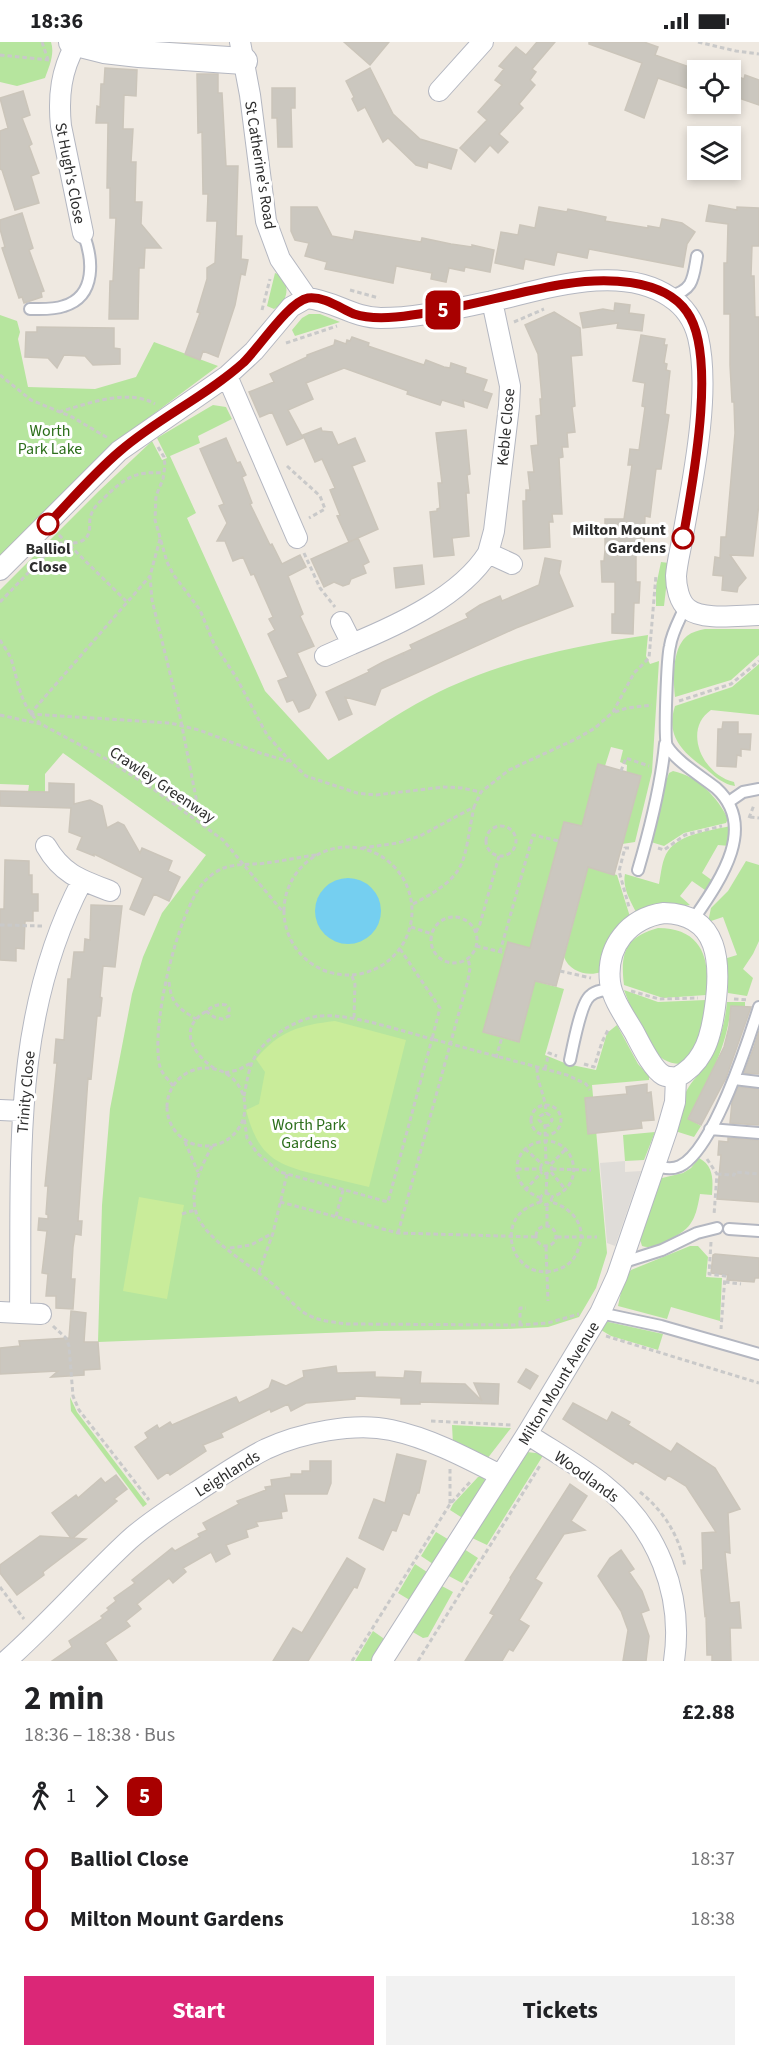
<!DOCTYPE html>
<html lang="en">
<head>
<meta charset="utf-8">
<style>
	:root { --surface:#fff; --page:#f2f2f2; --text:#202124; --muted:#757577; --accent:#db2777 }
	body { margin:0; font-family:"Source Sans 3",sans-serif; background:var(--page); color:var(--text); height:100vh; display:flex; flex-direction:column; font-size:22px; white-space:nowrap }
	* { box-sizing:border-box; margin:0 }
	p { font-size:20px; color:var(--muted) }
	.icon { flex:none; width:33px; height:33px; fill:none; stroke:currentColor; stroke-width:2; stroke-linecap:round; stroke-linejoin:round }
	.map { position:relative; height:1619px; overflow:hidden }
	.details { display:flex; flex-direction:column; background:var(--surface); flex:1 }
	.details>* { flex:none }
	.badge { padding:0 12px; border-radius:9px; font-size:21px; line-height:39px }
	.buttons { position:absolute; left:687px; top:18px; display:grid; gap:12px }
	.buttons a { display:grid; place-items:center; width:54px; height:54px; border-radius:0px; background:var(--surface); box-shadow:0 3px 9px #0003; font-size:30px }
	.map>.badge { position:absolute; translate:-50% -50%; box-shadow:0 0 0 3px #fff }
	.legs { display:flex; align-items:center; gap:9px; height:66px; padding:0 24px; font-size:20px }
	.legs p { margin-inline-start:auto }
	.headline { display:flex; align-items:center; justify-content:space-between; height:102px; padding:0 24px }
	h1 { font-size:33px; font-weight:700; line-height:45px }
	.button { display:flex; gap:12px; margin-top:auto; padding:12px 24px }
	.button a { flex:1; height:69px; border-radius:0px; background:var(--accent); color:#fff; font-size:24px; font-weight:700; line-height:69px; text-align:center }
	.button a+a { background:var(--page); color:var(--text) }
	ul { padding:0 24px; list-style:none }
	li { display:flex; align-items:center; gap:21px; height:60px; font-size:22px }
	li i { display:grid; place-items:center; width:9px; height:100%; margin:0 8px; background:currentColor }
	li i::after { content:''; width:15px; height:15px; margin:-8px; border:4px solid; border-radius:50%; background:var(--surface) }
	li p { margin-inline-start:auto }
	li:first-child i { background:linear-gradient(#0000 50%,currentColor 0) }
	li:last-child i { background:linear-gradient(currentColor 50%,#0000 0) }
	.status { display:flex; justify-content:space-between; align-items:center; height:42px; padding:0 30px; background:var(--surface); direction:ltr }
	.status svg { height:16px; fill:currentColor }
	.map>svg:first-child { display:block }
	.green { fill:#b6e59e }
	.pitch { fill:#c9ec9a }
	.plaza { fill:#dfdcd8 }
	.water { fill:#75cff0 }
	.building { fill:#cbc7bf; stroke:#cbc5ba; stroke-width:1.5 }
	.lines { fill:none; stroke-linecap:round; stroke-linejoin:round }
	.service-casing { stroke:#b4b7c1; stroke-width:14 }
	.minor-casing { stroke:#b4b7c1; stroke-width:22 }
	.tertiary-casing { stroke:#b4b7c1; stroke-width:28 }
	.path { stroke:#c9c9c9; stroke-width:3; stroke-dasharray:4.5 3; stroke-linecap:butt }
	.service { stroke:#fff; stroke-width:10 }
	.minor { stroke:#fff; stroke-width:20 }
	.tertiary { stroke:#fff; stroke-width:26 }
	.line-1-casing { stroke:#fff; stroke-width:14 }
	.line-1 { stroke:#a80000; stroke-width:9 }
	.stop-1-dot { fill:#fff; stroke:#a80000; stroke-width:3 }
	.labels { text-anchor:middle; stroke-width:6; stroke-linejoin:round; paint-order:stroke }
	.street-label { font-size:16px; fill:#2e2e2e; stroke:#fff }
	.park-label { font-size:16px; fill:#2c6e1b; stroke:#fff }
	.stop-label { font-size:16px; font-weight:bold; fill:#2e2e2e; stroke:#fff; text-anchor:end }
</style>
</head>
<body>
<div class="status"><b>18:36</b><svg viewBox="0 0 49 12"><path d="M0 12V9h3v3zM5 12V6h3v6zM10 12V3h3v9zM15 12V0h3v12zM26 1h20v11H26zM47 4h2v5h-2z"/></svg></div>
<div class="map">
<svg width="759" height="1619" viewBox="0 0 759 1619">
	<rect width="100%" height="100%" fill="#efe9e1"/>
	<path class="green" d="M0 0H51C55 12 49 25 45 36L17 44 0 40Z
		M275 231 283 234C289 247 288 260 274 267L267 264Z
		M309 272H320L340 280 295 294 292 288 302 276Z
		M0 273 17 279 20 290 18 297 28 345 95 347 136 335 154 300 218 324 136 385 97 420 0 518Z
		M213 363 226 365 232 377 198 394 200 401 170 414 196 471 187 476 265 649 328 718C361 697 394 673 429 655 497 620 572 604 648 593L646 614 650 622 659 619 652 730 635 800 622 802 627 723 620 720 623 708 611 705 605 724 598 723 582 784 564 780 530 906 508 900 483 990 518 1000 535 939 564 947 545 1013 567 1022 596 1028 607 991 617 983 638 1022 649 1034V1038L592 1043 607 1211 596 1246 579 1275 548 1285 506 1287 378 1289 98 1300 102 1163 110 1067 132 952 143 915 162 871 206 813 63 711 45 732V752L28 750 29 743 0 742V548L99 449 152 399 162 418 167 416 157 396Z
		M661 520 669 521 664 564H656V544Z
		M705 587H759V613L731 638 675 655C673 638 672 606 687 594 692 590 699 588 705 587Z
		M759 622V673L711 668C682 688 703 733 734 740L735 744 730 743C721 740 713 733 706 727 683 711 665 694 675 664L732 645Z
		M673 729C698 734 718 756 728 777L726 781 684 791 664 804 651 800 666 739 669 731Z
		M730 784V804L718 803 702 831 713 839 710 846 705 848 692 839 680 854 690 863 637 872C631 860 622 846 625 832L659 842C661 832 662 817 668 809 681 791 710 789 730 784Z
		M746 819 759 823V899L753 912 743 927 753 936 747 954 728 951V941L724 917 737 913 723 875 708 880 711 866 728 849Z
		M588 825 617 833 631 878 601 930C587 935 569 929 564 915Z
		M658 886C701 886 711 916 706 953L663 956 624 943C620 911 625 895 658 886Z
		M624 948 658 960 706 958 702 990 694 1013 680 1022C646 1021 635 975 624 948Z
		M727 960H745V965L731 964C727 1006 708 1040 688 1076L701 1084 694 1095 675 1089C678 1075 680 1060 687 1048 692 1038 701 1031 707 1022 719 1003 725 982 727 960Z
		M655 1090 644 1118 625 1119 623 1093Z
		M699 1116C714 1124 713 1138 712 1153L700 1152C695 1181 691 1187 665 1200 657 1203 650 1207 642 1204L639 1194 656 1143 662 1136 683 1131 691 1126Z
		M690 1204H698L708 1215 706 1235 722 1236 720 1279 671 1265 667 1277 618 1264 624 1236 631 1228Z
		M604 1279 663 1292 658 1308 611 1294 596 1285Z
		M70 1355 77 1370 147 1462 143 1465 71 1369Z
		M452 1383 511 1386 487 1417 453 1402Z
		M527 1410 544 1412 487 1503 470 1495 520 1415Z
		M478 1435H482L486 1439 464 1477 450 1468 453 1462Z
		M436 1490 451 1499 436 1524 421 1514Z
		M464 1507 478 1516 462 1541 447 1533Z
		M415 1522 430 1532 413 1560 398 1551Z
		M440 1543 453 1550 428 1595 423 1596 411 1589Z
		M373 1589 383 1596 385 1602 374 1619H355Z"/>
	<path class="pitch" d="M335 979 406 998 369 1145C352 1141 336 1137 319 1133 275 1123 258 1114 246 1068L259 1062 265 1030 256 1017C279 989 300 983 335 979Z
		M139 1155 184 1163 167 1257 123 1249Z"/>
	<path class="plaza" d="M625 1119V1130L641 1129 615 1204 607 1201 600 1121Z"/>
	<path class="water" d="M315 869a33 33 0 1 1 66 0a33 33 0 1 1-66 0Z"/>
	<path class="building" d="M344 0H389L370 23Z
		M537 0H555L532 27 536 30 530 38 535 43 519 62 523 66 499 92 508 100 498 111 490 103 475 120 460 106 487 78 478 70 502 43 495 38 504 27 499 24 516 5 526 13Z
		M589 0H644L658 5 655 13 698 28V50L658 36 644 76 625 68 642 21 589 2Z
		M105 26 137 28 136 54 124 53 123 87H133L131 120H136L135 160H142L141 182 161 206H145L144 226H139L138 277H109L110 239H113L116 176H110V146H107L108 81H96L97 64 100 65 101 42H104Z
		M370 26 393 72 420 97 457 108 451 127 428 120 427 126 416 123 388 96 383 100 365 65 358 69 352 57 354 55 346 39Z
		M197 32H218V51H222L226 124H238L236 194H242L241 217 248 218 245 233 241 232 235 263 218 315 203 309 200 318 185 312 200 271 197 270 207 237V226L215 221 217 179H207L208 152H203L202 90 198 91Z
		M745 33 759 38V63L730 53 736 34 744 37Z
		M272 46H295V66H291L292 105H278L277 76H272Z
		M23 49 30 73 22 76 32 102 29 104 39 131 31 134 39 161 15 168 2 128 0 127V89L8 86 0 56Z
		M709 163 737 168V165L759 166V204H752L751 234H754L755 275H759V461L753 514 730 513 746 536 738 545 737 550 722 548 723 534 713 533 715 515 720 516 721 495H726L735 391 734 360H732L730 323V272H724V221H727L728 182 706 179Z
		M291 165H317L332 194 353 198 355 189 421 200 422 196 451 202 472 205V203L494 208 490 230 465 225 464 229 449 226 446 240 431 237 432 231 396 224 393 241 325 227 327 220 305 214 309 201 295 198 291 189Z
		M539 165 567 170 568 167 606 175 605 179 648 186V184L660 186 662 177 682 181 695 190 687 202 683 225 589 207 587 216 557 210 554 223 525 217 523 227 495 221 501 190 518 193 520 183 535 186Z
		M22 171 33 206 29 208 44 249 41 250 42 255 24 261 22 255 19 256 2 206 5 205 0 187V178Z
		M615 261 630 263 629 271 644 273 642 289 617 286 618 281 583 286 580 271 603 267 614 269Z
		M554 270 580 286 582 313 571 314 575 364 572 365 575 390 567 391 568 405H562L563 415 559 416 562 472H552L553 480H549L550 505 524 507 523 459H526V448H530L528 430H534L531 404 538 403 536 374 541 373 540 357H542L538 312 525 283Z
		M37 285 114 286V306L120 307V322L93 323 85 314 64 313 57 326 48 316 25 315 26 290H37Z
		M641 293 665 297 664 303H667L664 321 667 322 666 328 670 329 665 372 669 373 661 427H656L650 475 645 474 644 504H636V540H640L639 561H634L633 592 612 591V572H615V540H602L601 519H604L605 508V477H624L632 423H628L630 407 639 408 645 365 642 364 645 341 633 339Z
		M352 295 369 301 368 304 418 321 424 323 426 318 444 325 450 326 451 321 466 326 465 331 487 338 483 349 492 352 487 366 463 358 464 365 442 358 440 363 407 352 408 349 344 326 306 341 313 357 288 368 303 396 287 403 272 370 260 375 249 350 274 340 270 332 307 315V313L334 303 335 298 346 302 347 298 350 299Z
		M321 386 322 389 332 390 338 403 355 396 365 419 352 424 378 487 349 500 337 474 340 473 330 448 335 446 322 417 315 420 303 393Z
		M466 388 470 432 467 433 469 451H466L469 494 452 496 454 513 434 515 430 470 437 469V467L440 466 438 441H442L436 391Z
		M226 396 237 421 240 420 246 433 242 435 252 461 250 462 270 503 272 502 282 522 300 513 306 525 288 534 303 572 300 574 314 604 297 611 316 653 309 666 299 670 293 658 287 660 278 639 288 635 268 592 275 588 269 577 273 575 254 532 251 533 243 515 233 519 225 499H217L227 481 219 464 224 462 200 407Z
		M358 496 369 520 363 523 366 531 351 537 349 542 343 544 334 540 324 545 311 517Z
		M545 516 561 519 559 531 573 564 516 586 381 647 375 663 345 655 352 672 339 678 326 650 369 630 368 628 383 620 403 611 404 613 403 611 412 607 410 603 468 576 466 572 480 563 500 554 502 559 539 543Z
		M422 523 424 542 396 546 394 526Z
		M723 680H738V692H751L750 708 741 707V714L737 713 736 725 717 724 718 687H722Z
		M598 722 641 734 614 833 588 825 556 944 535 939 519 1000 483 990 508 900 530 906 564 780 582 784Z
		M49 741 74 742V762L90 758 102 764 107 786 118 780 124 783 140 811 142 806 172 819 168 829 180 835 169 859 154 852 144 873 130 867 143 836 94 812V814L77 807 82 795 69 790 71 766 0 764V749L49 750Z
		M5 818 29 819V833H32V852H38V869H33V879H25L24 907 16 906V919L0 918V867H4Z
		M91 863 122 864 115 925 103 924 100 955 102 956 100 974H97L91 1037 88 1036 78 1179H82L81 1193 75 1192 73 1205 71 1237H75L73 1267 56 1266V1254H46L48 1232 42 1231 47 1189 38 1188 39 1176 48 1177V1173L46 1172 48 1144H45L57 1021H54L56 997 64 998 68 937H71L74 910H84L85 897 90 898Z
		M731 964 751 965 726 1036 701 1083 688 1077 724 1005 729 985Z
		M759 989V1032L744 1031 754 1005Z
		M647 1042V1051L651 1050 654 1078 641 1079 642 1086 588 1092 585 1056 627 1052 626 1045Z
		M738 1045 759 1047V1083L730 1081 732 1060Z
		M728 1096 759 1098V1160L717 1157 721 1113H718L719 1099 728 1100Z
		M715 1212 759 1216V1236H755L754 1240 727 1238 728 1233 711 1231 713 1213Z
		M71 1269 86 1271 84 1300H98L100 1327 84 1328V1333L51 1335 58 1329 0 1332V1306L20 1304 19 1299 69 1296Z
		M336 1324 337 1331 375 1330V1335L404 1336 405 1329 421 1330 420 1341 465 1342 482 1359 474 1341 499 1342 498 1362 420 1360V1362H401V1356L355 1354V1357L306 1361 291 1369 288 1362 271 1370 270 1367 221 1391 223 1395 203 1403 206 1409 170 1433 168 1430 158 1437 135 1405 148 1396 145 1391 157 1383 159 1387 170 1380 172 1383 236 1355 239 1361 269 1346 272 1338 286 1344 304 1335 303 1329Z
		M526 1327 538 1334 530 1347 518 1340Z
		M573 1361 607 1379 612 1370 630 1380 628 1383 671 1410 677 1401 715 1426 740 1467 728 1471 730 1511 725 1510 730 1561 739 1560 741 1586H730L731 1619H712V1613H707L706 1573 705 1574 701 1528H703L702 1491 716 1490 686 1444 668 1433 665 1438 635 1419 633 1422 563 1377Z
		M397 1412 426 1419 419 1451H417L409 1473 403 1471 396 1489 392 1488 383 1508 359 1496 374 1457 385 1461Z
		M310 1419H331V1441L327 1452H284L287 1469 281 1470 282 1476 256 1480 258 1484 246 1488 248 1495 226 1503 230 1512 216 1520 211 1510 183 1526 186 1530 173 1541 169 1536 137 1562 141 1567 126 1579 130 1584 105 1601 117 1619H52L72 1605 69 1599 103 1576 101 1574 109 1568 107 1566 116 1559 114 1556 135 1541 132 1538 172 1506 175 1509 200 1495 198 1492 207 1488 203 1481 239 1462 237 1459 266 1448 265 1445 272 1444 271 1438 291 1435V1432H302V1429H310Z
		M116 1433 127 1447 114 1457 117 1459 73 1496 86 1497 43 1530 44 1533 17 1553 0 1531V1523L40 1494 71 1496 52 1471 76 1453 78 1456 101 1436 105 1441Z
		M570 1442 587 1454 571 1479 585 1488 564 1492 535 1537 542 1541 519 1578 529 1584 513 1609 509 1607 502 1619H465L494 1573 490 1571 511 1537 510 1536Z
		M621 1508 634 1527 629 1530 642 1549 649 1568 641 1571 649 1594 646 1619H623L628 1588 621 1569 598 1534 610 1516Z
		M347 1516 365 1527 357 1546 354 1545 308 1619H273L293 1586 302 1591Z"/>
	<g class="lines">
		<defs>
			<path id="service" d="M670 254C694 248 693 236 697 214
				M30 267C41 267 53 268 64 264 97 254 93 216 83 191
				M685 565C680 577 672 590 670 604 667 615 664 698 667 704 677 720 701 734 716 746 759 785 719 840 693 878
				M730 759 743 750 759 747
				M638 828C650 787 661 744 665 702
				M570 1018C573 1004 581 961 590 954 596 948 605 948 613 948
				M734 1037 759 1040
				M710 1087 759 1091
				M653 1123C662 1126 672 1128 680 1124 713 1108 748 1000 759 965
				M729 1187 759 1189
				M621 1221 662 1208 697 1191 717 1186
				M600 1271 661 1284 759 1312"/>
			<path id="minor" d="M240 0 250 53 266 179 280 217 307 256C335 259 353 276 381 276 418 276 457 266 493 259 546 247 620 221 670 255 684 264 694 279 698 295 711 350 693 437 683 493 681 506 677 520 676 534 676 544 679 560 688 567 703 579 740 573 759 573
				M76 2C61 28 58 54 61 84L83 191
				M439 49 483 0
				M492 259 510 344 509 364 494 489 488 511 512 522
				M227 334 297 496
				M0 528 119 409 227 334 254 309 291 265 307 256
				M352 602C398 583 461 554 488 511
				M325 614 352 602 341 580
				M46 804C62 832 81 838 110 849
				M664 871C720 872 721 922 715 965 713 980 710 998 702 1011 696 1022 687 1030 676 1036 672 1035 666 1035 663 1033 652 1027 640 1001 634 990 626 976 612 957 610 940 606 904 629 876 664 871Z
				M0 1068 22 1069
				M0 1270 20 1271C22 1121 10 977 82 839
				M20 1271 41 1272
				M527 1392C553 1409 580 1424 604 1443 657 1485 684 1552 674 1619
				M6 1619C49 1581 87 1537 129 1498 150 1479 173 1465 196 1450 219 1435 242 1419 266 1407 300 1391 354 1380 391 1388 429 1396 465 1415 500 1433
				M382 1619 527 1392 600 1271 617 1234 667 1088 675 1060 676 1036"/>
			<path id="tertiary" d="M72 0 104 8 139 12 244 19"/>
		</defs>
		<use href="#service" class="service-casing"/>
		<use href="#minor" class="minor-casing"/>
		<use href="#tertiary" class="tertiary-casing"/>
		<path class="path" d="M42 0 48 18
			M698 0 736 9 759 12
			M0 13 49 18
			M350 248 379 256
			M262 268 270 237
			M514 280 544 267
			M286 301 337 284
			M0 333 31 358 72 375 108 396
			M59 370C86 362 128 346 155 362
			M158 405 164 415 165 423 163 437 156 454 155 478 167 520 173 532 200 568 214 602 236 635 267 693 290 719 306 734 357 751 376 753 444 745 462 746 481 750
			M287 424 320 454 325 467 309 476
			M59 493 126 559
			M160 497 150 534 152 558 178 664 197 761 206 785
			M304 511 320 546 335 565
			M0 560 55 503C65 498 77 505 86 496 92 489 88 481 91 473 93 466 99 460 105 455 125 436 135 429 163 431
			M0 598C4 605 10 612 12 620 19 643 21 665 40 681
			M679 659 731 642 759 619
			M615 670 627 666 652 663
			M30 672 170 681 199 688 260 711 288 719
			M30 672 150 534
			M0 673 41 682 108 718 156 749 223 798 283 870
			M621 729 626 716 649 724
			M750 775 759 776
			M749 776 754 763
			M486 799a15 15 0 1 1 30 0a15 15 0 1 1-30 0Z
			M284 869a64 64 0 1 1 128 0a64 64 0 1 1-128 0Z
			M362 806 398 801 420 794 474 765 481 750 509 728 576 697 595 686 613 670 634 631 649 616 656 533
			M629 806H625L619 829 629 865
			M658 806 664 808 685 793 722 784
			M413 862C470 832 462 823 474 765
			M431 898a23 23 0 1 1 46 0a23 23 0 1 1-46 0Z
			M0 883 42 884
			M411 885 432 892
			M476 890 480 882 499 814
			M476 904 505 911
			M400 907 440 966 432 997 567 1033 586 1042 590 1048
			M500 910 533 793 559 799
			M560 929 591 936
			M352 934 355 942 354 976
			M169 940C171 961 178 966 196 977
			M631 949 659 957 698 956
			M734 957 749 958
			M206 969 214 975 222 977 229 974V966L226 963C217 961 212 965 205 970 177 987 194 1013 214 1026
			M496 1016 502 995
			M584 1022 594 1025 602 1000 609 986
			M167 1065a39 39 0 1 1 78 0a39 39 0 1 1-78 0Z
			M537 1026C537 1042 546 1055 546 1071
			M545 1027 549 1011 557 1014
			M225 1031 238 1028 251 1021
			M173 1044C169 1038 162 1032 160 1025 150 986 177 872 203 841 207 836 215 830 221 827 235 821 252 823 266 821 283 819 299 815 316 813
			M244 1054C246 1044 248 1032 251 1023 256 1010 266 999 277 992 290 983 304 976 319 974 350 971 401 989 432 997L388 1160 280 1130 257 1111 247 1096 244 1075
			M531 1078a15 15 0 1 1 30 0a15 15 0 1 1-30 0Z
			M545 1084 549 1083 552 1078 551 1074 546 1071 540 1074 539 1078 545 1084 546 1121
			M185 1100 198 1130
			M212 1104C202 1124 189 1147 196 1170 203 1196 249 1222 269 1239 281 1248 291 1261 303 1270 316 1279 333 1280 347 1282L520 1283 548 1281 579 1272
			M525 1107 542 1122
			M707 1117 717 1132 714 1173
			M540.5 1126a5.5 5.5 0 1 1 11 0a5.5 5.5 0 1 1-11 0Z
			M551 1122 566 1107
			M517 1127H541
			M552 1127 591 1128
			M551 1130 566 1148
			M717 1132 734 1133 735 1130 759 1132
			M525 1148 542 1130
			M540.5 1157a5.5 5.5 0 1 1 11 0a5.5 5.5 0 1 1-11 0Z
			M546 1152 547 1133
			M541 1156C524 1151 512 1134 519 1116 522 1109 528 1103 536 1101 573 1088 591 1144 551 1155
			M280 1160 398 1191 536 1195
			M541 1160C488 1173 513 1245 559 1227 568 1224 575 1217 578 1208 588 1185 573 1166 551 1160
			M182 1172 195 1168
			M336 1174 343 1148
			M536 1194a10 10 0 1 1 20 0a10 10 0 1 1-20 0Z
			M547 1184V1163
			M398 1191 468 938 470 926 468 916
			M557 1195H597
			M711 1200 709 1232 725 1234 721 1287
			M546 1205 548 1259
			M230 1206 251 1203 271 1192
			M259 1230 273 1191 287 1132
			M725 1240 741 1242
			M520 1283V1266H526
			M53 1284 66 1296 69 1304 73 1354 79 1368 149 1458
			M606 1294 759 1341
			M431 1379 511 1383
			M450 1427V1462
			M640 1450C664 1469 680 1495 685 1525
			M0 1545 24 1577
			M352 1619 450 1462 471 1439
			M418 1619 541 1422"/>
		<use href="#service" class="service"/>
		<use href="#minor" class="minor"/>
		<use href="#tertiary" class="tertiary"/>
	</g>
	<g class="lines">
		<defs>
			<path id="line-1" d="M48 482C71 458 94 431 120 409 158 376 205 355 243 321 259 306 288 260 308 256 324 254 340 266 354 272 372 278 393 276 412 273 463 267 513 250 565 242 602 236 663 235 687 270 718 313 692 444 683 496"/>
		</defs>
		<use href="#line-1" class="line-1-casing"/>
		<use href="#line-1" class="line-1"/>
	</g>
	<g class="stop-1-dot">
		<circle cx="48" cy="482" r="10"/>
		<circle cx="683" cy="496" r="10"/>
	</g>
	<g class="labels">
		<g class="street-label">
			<text transform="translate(261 123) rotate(81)" y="6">St Catherine's Road</text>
			<text transform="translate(71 131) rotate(79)" y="6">St Hugh's Close</text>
			<text transform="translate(505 385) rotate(-85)" y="6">Keble Close</text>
			<text transform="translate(163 742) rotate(34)" y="6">Crawley Greenway</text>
			<text transform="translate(25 1050) rotate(-85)" y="6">Trinity Close</text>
			<text transform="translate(558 1341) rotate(-59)" y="6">Milton Mount Avenue</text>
			<text transform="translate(227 1431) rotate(-32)" y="6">Leighlands</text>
			<text transform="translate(587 1434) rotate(36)" y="6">Woodlands</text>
		</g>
		<g class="park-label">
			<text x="50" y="394">Worth<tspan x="50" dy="18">Park Lake</tspan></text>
			<text x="309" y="1088">Worth Park<tspan x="309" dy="18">Gardens</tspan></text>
		</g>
		<g class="stop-label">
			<text x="666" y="493">Milton Mount<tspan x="666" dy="18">Gardens</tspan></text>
			<text x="48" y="512" text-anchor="middle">Balliol<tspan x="48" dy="18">Close</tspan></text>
		</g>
	</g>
</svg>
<div class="buttons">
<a><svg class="icon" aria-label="locate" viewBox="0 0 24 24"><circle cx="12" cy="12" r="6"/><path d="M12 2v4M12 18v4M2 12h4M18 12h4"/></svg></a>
<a><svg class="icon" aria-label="layers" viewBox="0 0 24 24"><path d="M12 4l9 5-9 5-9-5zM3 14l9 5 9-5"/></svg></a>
</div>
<b class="badge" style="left:443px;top:268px;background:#a80000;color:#fff">5</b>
</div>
<section class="details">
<div class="headline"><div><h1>2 min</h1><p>18:36 – 18:38 · Bus</p></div><b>£2.88</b></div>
<div class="legs"><svg class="icon" aria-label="walk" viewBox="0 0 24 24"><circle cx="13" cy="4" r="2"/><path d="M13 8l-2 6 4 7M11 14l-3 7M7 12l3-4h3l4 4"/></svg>1<svg class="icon" aria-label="forward" viewBox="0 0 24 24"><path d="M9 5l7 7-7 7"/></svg><b class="badge" style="background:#a80000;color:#fff">5</b></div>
<ul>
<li><i style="color:#a80000"></i><b>Balliol Close</b><p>18:37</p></li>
<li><i style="color:#a80000"></i><b>Milton Mount Gardens</b><p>18:38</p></li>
</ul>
<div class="button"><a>Start</a><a>Tickets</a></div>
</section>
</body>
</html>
